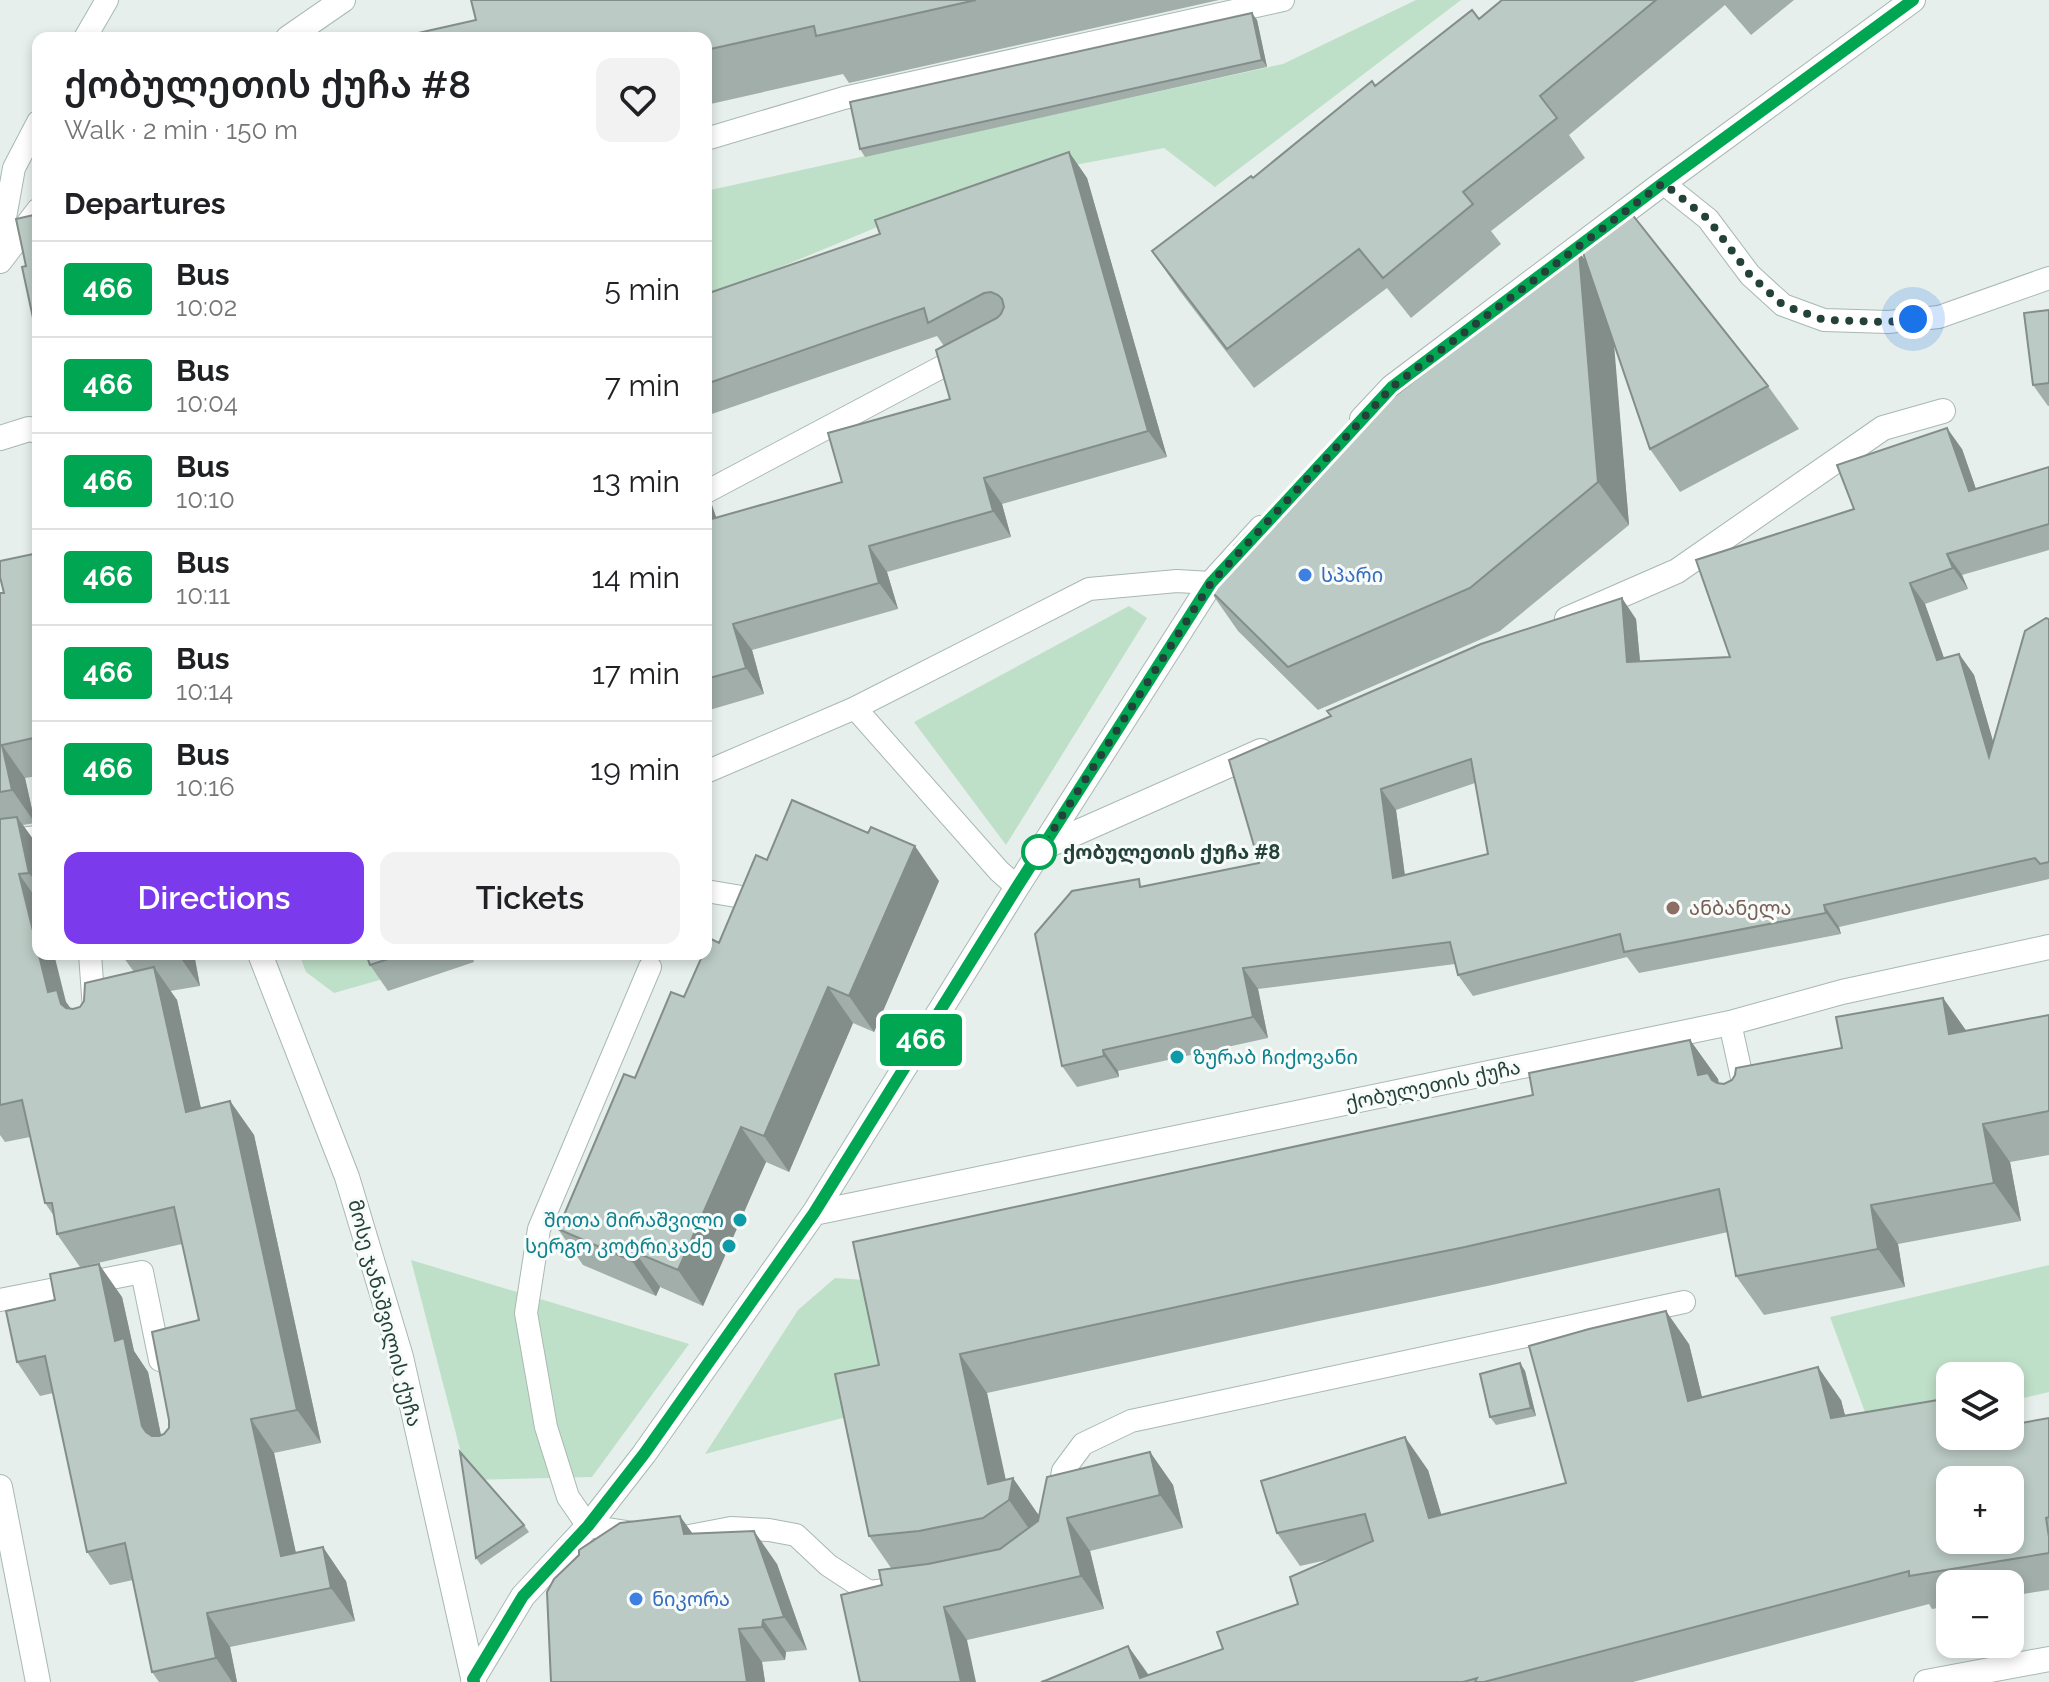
<!DOCTYPE html>
<html lang="en">
<head>
<meta charset="utf-8">
<style>
	:root { --surface:#fff; --page:#f2f2f2; --text:#202124; --muted:#757577; --line:#e0e0e0; --accent:#7c3aed }
	body { margin:0; font-family:Raleway,"Noto Sans Georgian",sans-serif; background:var(--page); color:var(--text); height:100vh; display:flex; flex-direction:column; font-size:30px; white-space:nowrap }
	* { box-sizing:border-box; margin:0 }
	p { font-size:26px; color:var(--muted) }
	.icon { flex:none; width:44px; height:44px; fill:none; stroke:currentColor; stroke-width:2; stroke-linecap:round; stroke-linejoin:round }
	.map { position:relative; flex:1; overflow:hidden }
	.drawer { position:absolute; left:32px; top:32px; width:680px; height:928px; display:flex; flex-direction:column; background:var(--surface); border-radius:16px; box-shadow:0 4px 12px #0003 }
	.drawer>* { flex:none }
	.badge { padding:0 16px; border-radius:6px; font-size:28px; line-height:52px }
	.tools { position:absolute; left:1936px; top:1362px; display:grid; gap:16px }
	.tools a { display:grid; place-items:center; width:88px; height:88px; border-radius:16px; background:var(--surface); box-shadow:0 4px 12px #0003; font-size:40px }
	.you { position:absolute; width:40px; height:40px; margin:-20px; border:6px solid #fff; border-radius:50%; background:#1a73e8; box-shadow:0 0 0 12px #1a73e833 }
	.map>.badge { position:absolute; translate:-50% -50%; box-shadow:0 0 0 4px #fff }
	h2 { padding:0 32px; font-size:30px; line-height:72px }
	.round { display:grid; place-items:center; flex:none; width:84px; height:84px; border-radius:16px; background:var(--page) }
	.overview { display:flex; align-items:center; justify-content:space-between; height:136px; padding:0 32px }
	h1 { font-size:38px; font-weight:600; line-height:60px }
	.button { display:flex; gap:16px; margin-top:auto; padding:16px 32px }
	.button a { flex:1; height:92px; border-radius:16px; background:var(--accent); color:#fff; font-size:32px; font-weight:600; line-height:92px; text-align:center }
	.button a+a { background:var(--page); color:var(--text) }
	ul { padding:0; list-style:none }
	li { display:flex; align-items:center; gap:24px; height:96px; padding:0 32px; border-top:2px solid var(--line) }
	li div { flex:1 }
	li b { display:block; font-size:30px }
	li em { font-style:normal }
	li .badge { min-width:88px; font-weight:700; text-align:center }
	.map>svg:first-child { display:block }
	.green { fill:#bfe0c8 }
	.lines { fill:none; stroke-linecap:round; stroke-linejoin:round }
	.service-casing { stroke:#a8b8b2; stroke-width:24 }
	.minor-casing { stroke:#a8b8b2; stroke-width:26 }
	.tertiary-casing { stroke:#a8b8b2; stroke-width:26 }
	.service { stroke:#fff; stroke-width:22 }
	.minor { stroke:#fff; stroke-width:24 }
	.tertiary { stroke:#fff; stroke-width:24 }
	.wall { fill:#a1aea9; fill-rule:evenodd }
	.shaded-wall { fill:#838d89 }
	.building { fill:#bbcac4; stroke:#838d89; stroke-width:2; fill-rule:evenodd }
	.line-casing { stroke:#fff; stroke-width:18 }
	.line { stroke:#00a651; stroke-width:12 }
	.walk { stroke:#24423a; stroke-width:8; stroke-dasharray:0 14.4 }
	.shop-dot { fill:#3f7fe0; stroke:#f7fbf9; stroke-width:3 }
	.stop-dot { fill:#fff; stroke:#00a651; stroke-width:4 }
	.education-dot { fill:#8d6e63; stroke:#f7fbf9; stroke-width:3 }
	.culture-dot { fill:#0f9aa8; stroke:#f7fbf9; stroke-width:3 }
	.labels { text-anchor:middle; stroke-width:6; stroke-linejoin:round; paint-order:stroke }
	.shop-label { font-size:20px; fill:#366cbe; stroke:#f7fbf9; text-anchor:start }
	.stop-label { font-size:20px; font-weight:bold; fill:#24423a; stroke:#f7fbf9; text-anchor:start }
	.education-label { font-size:20px; fill:#785e54; stroke:#f7fbf9; text-anchor:start }
	.culture-label { font-size:20px; fill:#0d838f; stroke:#f7fbf9; text-anchor:end }
	.street-label { font-size:20px; fill:#24423a; stroke:#f7fbf9 }
</style>
</head>
<body>
<div class="map">
<svg width="2049" height="1682" viewBox="0 0 2049 1682">
	<rect width="100%" height="100%" fill="#e6efeb"/>
	<path class="green" d="M1416 0H1461L1215 187 1164 148 986 182 706 298V191L1283 64Z
		M1129 606 1147 618 1006 845 914 722Z
		M299 954H374L383 979 334 993 306 972Z
		M411 1260 689 1344 592 1477 468 1480Z
		M2049 1265V1392L2010 1401V1376H1950V1416L1873 1434 1830 1317Z
		M835 1278 880 1281 906 1403 862 1413 705 1454 798 1310Z"/>
	<g class="lines">
		<defs>
			<path id="service" d="M85 38 107 0
				M706 139 844 98 1283 0
				M1663 183 1708 219 1750 275 1783 305 1824 320 1888 322 1939 317 2049 278
				M0 245 14 168 38 122
				M706 492 968 353
				M855 708 999 871 1017 887
				M706 772 855 708 1089 589 1177 581 1211 583
				M0 841 38 837
				M706 891 754 899
				M90 954 94 1009
				M1730 1023 1746 1096
				M0 1300 142 1272 160 1360
				M1058 1501 1063 1471 1083 1444 1131 1421 1684 1302
				M640 1534 588 1526 568 1497 546 1427 526 1313 539 1229 650 967
				M674 1539 731 1528 769 1530 796 1535 828 1565 869 1592 894 1589"/>
			<path id="minor" d="M288 38 343 0
				M0 261 38 211
				M1362 419 1392 387 1663 183 1913 0
				M0 438 29 429 38 431
				M1567 619 1677 571 1883 428 1943 411
				M1042 848 1261 751
				M260 954 347 1177 401 1357 474 1682
				M814 1213 1730 1023 1842 992 2049 947
				M473 1679 523 1596 588 1526 644 1454 814 1213 1017 887 1211 583 1261 528
				M1926 1682 2049 1659"/>
			<path id="tertiary" d="M0 1487 38 1682"/>
		</defs>
		<use href="#service" class="service-casing"/>
		<use href="#minor" class="minor-casing"/>
		<use href="#tertiary" class="tertiary-casing"/>
		<use href="#service" class="service"/>
		<use href="#minor" class="minor"/>
		<use href="#tertiary" class="tertiary"/>
	</g>
	<path class="wall" d="M471 0H1219L849 83 843 74 706 105V38L476 20Z
		M1502 0H1794L1751 35 1725 5 1569 135 1585 158 1491 231 1501 244 1411 318 1387 288 1254 388 1179 290 1152 251 1253 178 1375 86 1479 19Z
		M1257 20 1267 67 865 157 860 149Z
		M1069 152 1087 178 1167 457 1002 504 1011 537 887 572 898 609 752 650 764 694 706 711V497L712 505 716 518 842 482 950 399 944 346 937 336 706 416V294L880 234Z
		M1579 252 1586 261 1768 386 1799 429 1680 492 1650 449 1613 341 1629 525 1500 631 1318 710 1238 631 1208 588 1240 554 1234 546 1387 402Z
		M2049 310V406H2048L2033 385Z
		M1962 449 1976 489 2049 467V550L1962 575 1968 589 1925 604 1944 658 1959 654 1974 675 1993 743 2049 619V879L1839 927 1841 934 1639 973 1627 957 1473 996 1458 975 1455 964 1258 989 1268 1038 1118 1071 1119 1077 1077 1087 1062 1066 1144 886 1259 863 1330 716 1327 711 1636 619 1640 661 1730 657 1854 509ZM1475 783 1488 854 1405 875 1396 810Z
		M38 553V776L25 778 35 823 23 825 38 846V954L66 1002 71 1009H73L80 1007 134 972 124 958 123 954H194L200 986 170 991 177 1000 201 1108 230 1101 254 1135 321 1443 274 1453 296 1553 346 1581 355 1621 230 1647 237 1682H159L152 1672 133 1580 110 1585 87 1552 53 1393 40 1396 17 1362 122 1297 134 1351 148 1372 161 1435 164 1434 169 1428 199 1320 182 1244 80 1267 57 1234 54 1216 45 1203 30 1137 5 1142 0 1135V593H4Z
		M767 860 939 881 874 1032 853 1023 789 1172 766 1162 703 1306 660 1287 656 1296 583 1265 558 1229 635 1078 684 997 719 943Z
		M366 954H472L474 962 388 991 370 965Z
		M1943 998 1966 1031 2049 1015V1155L2010 1162 2021 1221 1898 1244 1905 1287 1764 1315 1736 1276 1728 1232 1492 1285 1314 1322 987 1393 1005 1480 1039 1515 1150 1452 1173 1485 1183 1528 1090 1551 1104 1609 967 1640 882 1585 891 1568 869 1536 879 1365 1533 1095 1690 1040 1718 1079 1719 1084H1724L1842 1048Z
		M1689 1344 1702 1397 1841 1400 1845 1415 1950 1436 2049 1418V1590L2010 1596V1584H1950V1606L1932 1609 1929 1604 1633 1682H1041L1047 1680 1128 1646 1149 1675 1223 1649 1298 1604 1331 1559 1300 1566 1277 1533 1428 1470 1441 1515 1566 1483Z
		M1520 1363 1525 1371 1536 1416 1496 1425 1490 1417Z
		M524 1525 529 1532 481 1565 476 1558Z
		M693 1534 777 1564 807 1650 786 1652 785 1660 762 1662 765 1682H551Z"/>
	<path class="shaded-wall" d="M1252 13 1257 20 1267 67 1262 60Z
		M1069 152 1087 178 1167 457 1148 431Z
		M1579 252 1610 295 1629 525 1598 482Z
		M1947 428 1962 449 1984 512 1969 491Z
		M984 478 1002 504 1011 537 993 511Z
		M706 497 712 505 726 546 708 520 706 514Z
		M869 546 887 572 898 609 879 583Z
		M1947 554 1962 575 1968 589 1953 568Z
		M1910 583 1925 604 1952 681 1937 660Z
		M1622 598 1636 619 1642 683 1627 662Z
		M733 624 752 650 764 694 746 668Z
		M1959 654 1974 675 2004 779 1989 757Z
		M2 745 25 778 35 823 12 790Z
		M1381 789 1396 810 1408 899 1393 878Z
		M17 817 38 846V885L29 873Z
		M915 846 939 881 874 1032 849 996Z
		M19 874 38 901V950Z
		M1824 905 1839 927 1841 934 1826 913Z
		M39 954H54L66 1002 81 1023 48 992Z
		M178 954H194L200 986Z
		M154 967 177 1000 209 1145 186 1112Z
		M1243 968 1258 989 1268 1038 1253 1017Z
		M828 987 853 1023 789 1172 764 1136Z
		M1943 998 1970 1036 1949 1034Z
		M1690 1040 1718 1079 1720 1090 1698 1075Z
		M1103 1050 1118 1071 1119 1077 1104 1056Z
		M230 1101 254 1135 321 1443 297 1410Z
		M1983 1124 2010 1162 2021 1221 1994 1183Z
		M741 1127 766 1162 703 1306 678 1270Z
		M1871 1205 1898 1244 1905 1287 1878 1249Z
		M635 1252 660 1287 656 1296 632 1261Z
		M99 1264 122 1297 134 1351 148 1372 166 1460 169 1466 142 1426 115 1341Z
		M1666 1311 1689 1344 1711 1434 1688 1401Z
		M960 1354 987 1393 1010 1499 1013 1478 1040 1517 1036 1539 1009 1500 988 1484Z
		M1520 1363 1525 1371 1536 1416 1531 1408Z
		M1818 1367 1841 1400 1854 1451 1831 1418Z
		M251 1419 274 1453 304 1590 281 1556Z
		M1405 1437 1428 1470 1452 1550 1429 1518Z
		M1150 1452 1173 1485 1183 1528 1160 1495Z
		M680 1516 703 1548 684 1534Z
		M1067 1518 1090 1551 1104 1609 1081 1576Z
		M754 1531 777 1564 807 1650 784 1617Z
		M323 1547 346 1581 355 1621 331 1588Z
		M944 1607 967 1640 976 1682H961Z
		M207 1613 230 1647 237 1682H232L216 1658Z
		M763 1620 786 1652 785 1660 762 1627Z
		M739 1629 762 1662 765 1682H747Z
		M1128 1646 1151 1679 1140 1678Z"/>
	<path class="building" d="M471 0H976L816 36 814 26 706 50V38H396L476 20Z
		M1502 0H1656L1540 96 1557 118 1463 192 1473 204 1383 278 1359 249 1227 349 1152 251 1251 176 1253 178 1372 81 1375 86 1472 10 1479 19Z
		M1252 13 1262 60 860 149 850 102Z
		M1069 152 1148 431 984 478 993 511 869 546 879 583 733 624 746 668 706 679V514L708 520 842 482 828 433 950 399 936 350 997 318 1001 314 1004 307 1002 299 998 295 991 292 984 293 928 323 924 308 706 384V294L880 234 875 220Z
		M1631 213 1768 386 1650 449 1582 250Z
		M38 214V341L22 267 26 266 16 219Z
		M1579 252 1598 482 1470 588 1288 667 1208 588 1241 553 1234 546 1380 395 1387 402Z
		M2049 310V383L2033 385 2024 313Z
		M1947 428 1969 491 2049 467V524L1947 554 1953 568 1910 583 1937 660 1959 654 1989 757 2025 631 2046 618 2049 619V862L2040 864 2035 858 1824 905 1826 913 1624 952 1620 934 1458 975 1450 942 1243 968 1253 1017 1103 1050 1104 1056 1062 1066 1035 934 1072 891 1139 879 1140 887 1259 863 1229 760 1331 716 1327 711 1481 644 1622 598 1627 662 1730 657 1696 560 1854 509 1837 465ZM1471 759 1488 854 1393 878 1381 789Z
		M38 553V737L2 745 12 790 0 792V593H4L0 577V561Z
		M792 800 868 833 871 827 915 846 849 996 828 987 764 1136 741 1127 678 1270 635 1252 632 1261 558 1229 624 1074 635 1078 671 992 684 997 703 954H706V946L709 938 719 943 756 855 767 860Z
		M17 817 29 873 19 874 48 992 57 990 61 1004 66 1008 73 1009 80 1007 84 1001 85 983 154 967 186 1112 230 1101 297 1410 251 1419 281 1556 323 1547 331 1588 207 1613 216 1658 152 1672 125 1543 87 1552 45 1356 17 1362 6 1311 55 1300 50 1274 99 1264 115 1341 124 1338 142 1426 146 1432 152 1436H159L164 1434 169 1428V1420L152 1332 199 1320 174 1207 57 1234 52 1203H45L22 1100 0 1105V819Z
		M123 954H148L124 958Z
		M366 954H403L370 965Z
		M1943 998 1949 1034 2049 1015V1111L1983 1124 1994 1183 1871 1205 1878 1249 1736 1276 1719 1189 1465 1247 1287 1283 960 1354 988 1484 1013 1478 1009 1500 983 1518 919 1531 869 1536 835 1374 879 1365 853 1242 1533 1095 1529 1073 1690 1040 1698 1075 1708 1073 1712 1080 1717 1083 1724 1084 1732 1080 1735 1075 1736 1068 1842 1048 1836 1017Z
		M1666 1311 1688 1401 1818 1367 1831 1418 1950 1398V1436H2010V1425L2049 1418V1517L2046 1518 2049 1537V1553L1909 1576V1571L1484 1682H1475L1477 1678 1463 1682H1041L1047 1680 1128 1646 1140 1678 1223 1649 1217 1632 1298 1604 1290 1577 1373 1541 1365 1514 1277 1533 1261 1481 1405 1437 1429 1518 1566 1483 1529 1346 1589 1329ZM1950 1480H2010V1540H1950Z
		M1520 1363 1531 1408 1490 1417 1480 1374Z
		M460 1452 524 1525 476 1558Z
		M1150 1452 1160 1495 1067 1518 1081 1576 944 1607 961 1682H860L841 1595 882 1585 879 1570 928 1564 1000 1549 1038 1521 1047 1477Z
		M680 1516 684 1534 754 1531 784 1617 763 1620 762 1627 739 1629 747 1682H551L547 1592 554 1579 579 1555V1550L620 1523Z"/>
	<g class="lines">
		<defs>
			<path id="line" d="M474 1682 473 1679 523 1596 588 1526 644 1454 814 1213 1017 887 1211 583 1392 387 1663 183 1913 0"/>
		</defs>
		<use href="#line" class="line-casing"/>
		<use href="#line" class="line"/>
		<path class="walk" d="M1039 852 1211 583 1392 387 1663 183 1708 219 1750 275 1783 305 1824 320 1888 322 1913 319"/>
	</g>
	<g class="shop-dot">
		<circle cx="1305" cy="575" r="8"/>
		<circle cx="636" cy="1599" r="8"/>
	</g>
	<circle class="stop-dot" cx="1039" cy="852" r="16"/>
	<circle class="education-dot" cx="1673" cy="908" r="8"/>
	<g class="culture-dot">
		<circle cx="1177" cy="1057" r="8"/>
		<circle cx="740" cy="1220" r="8"/>
		<circle cx="729" cy="1246" r="8"/>
	</g>
	<g class="labels">
		<g class="shop-label">
			<text x="1321" y="582">სპარი</text>
			<text x="652" y="1606">ნიკორა</text>
		</g>
		<g class="stop-label">
			<text x="1063" y="859">ქობულეთის ქუჩა #8</text>
		</g>
		<g class="education-label">
			<text x="1689" y="915">ანბანელა</text>
		</g>
		<g class="culture-label">
			<text x="1193" y="1064" text-anchor="start">ზურაბ ჩიქოვანი</text>
			<text x="724" y="1227">შოთა მირაშვილი</text>
			<text x="713" y="1253">სერგო კოტრიკაძე</text>
		</g>
		<g class="street-label">
			<text transform="translate(1433 1085) rotate(-12)" y="7">ქობულეთის ქუჩა</text>
			<text transform="translate(385 1313) rotate(75)" y="7">მოსე ჯანაშვილის ქუჩა</text>
		</g>
	</g>
</svg>
<div class="tools">
<a><svg class="icon" aria-label="layers" viewBox="0 0 24 24"><path d="M12 4l9 5-9 5-9-5zM3 14l9 5 9-5"/></svg></a>
<a>+</a>
<a>−</a>
</div>
<div class="you" style="left:1913px;top:319px"></div>
<b class="badge" style="left:921px;top:1040px;background:#00a651;color:#fff">466</b>
<section class="drawer">
<div class="overview"><div><h1>ქობულეთის ქუჩა #8</h1><p>Walk · 2 min · 150 m</p></div><a class="round"><svg class="icon" aria-label="heart" viewBox="0 0 24 24"><path d="M12 20l-8-8c-3-5 5-10 8-4 3-6 11-1 8 4z"/></svg></a></div>
<h2>Departures</h2>
<ul>
<li><span class="badge" style="background:#00a651;color:#fff">466</span><div><b>Bus</b><p>10:02</p></div><em>5 min</em></li>
<li><span class="badge" style="background:#00a651;color:#fff">466</span><div><b>Bus</b><p>10:04</p></div><em>7 min</em></li>
<li><span class="badge" style="background:#00a651;color:#fff">466</span><div><b>Bus</b><p>10:10</p></div><em>13 min</em></li>
<li><span class="badge" style="background:#00a651;color:#fff">466</span><div><b>Bus</b><p>10:11</p></div><em>14 min</em></li>
<li><span class="badge" style="background:#00a651;color:#fff">466</span><div><b>Bus</b><p>10:14</p></div><em>17 min</em></li>
<li><span class="badge" style="background:#00a651;color:#fff">466</span><div><b>Bus</b><p>10:16</p></div><em>19 min</em></li>
</ul>
<div class="button"><a>Directions</a><a>Tickets</a></div>
</section>
</div>
</body>
</html>
